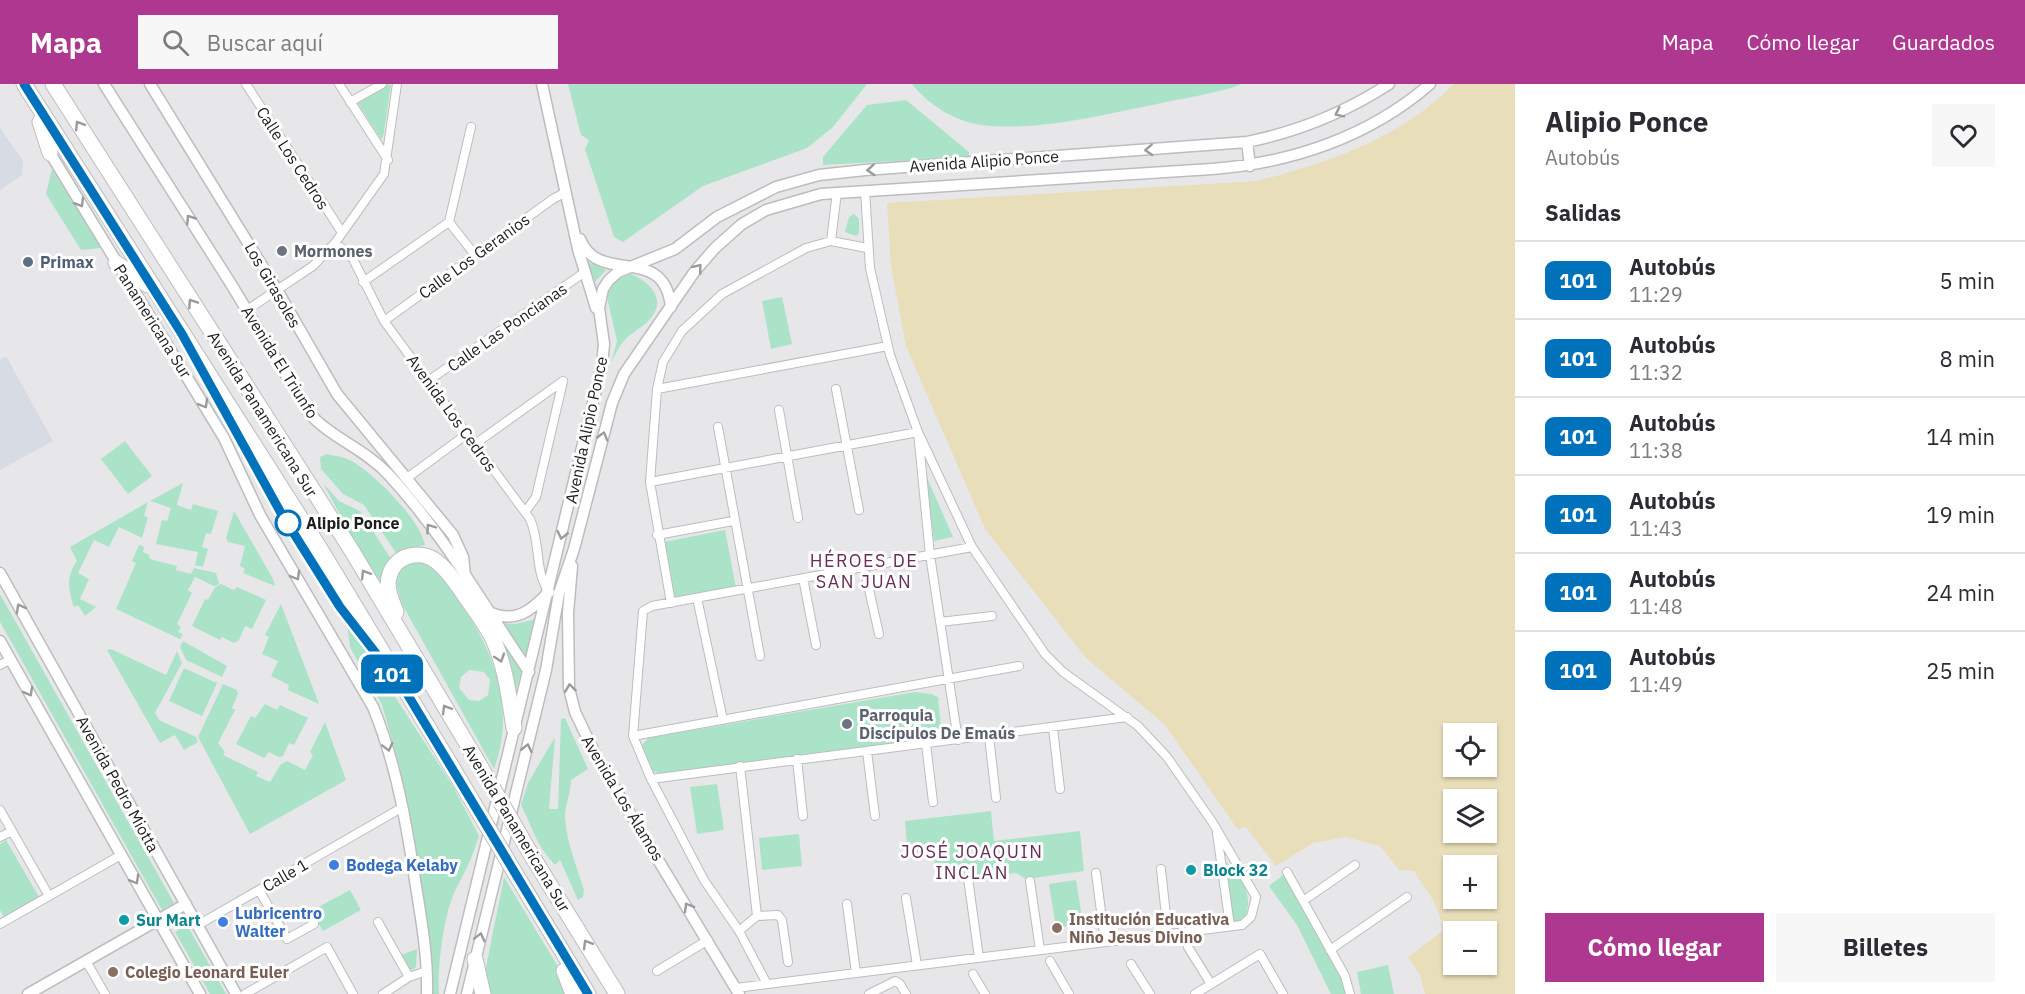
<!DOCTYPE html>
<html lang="es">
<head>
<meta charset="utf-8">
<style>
	:root { --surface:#fff; --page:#f7f7f7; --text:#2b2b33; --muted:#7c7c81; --line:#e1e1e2; --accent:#ae3890 }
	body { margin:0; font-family:"IBM Plex Sans",sans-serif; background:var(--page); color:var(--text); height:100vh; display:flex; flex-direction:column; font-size:22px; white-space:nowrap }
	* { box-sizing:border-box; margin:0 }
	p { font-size:20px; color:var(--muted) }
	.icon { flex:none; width:33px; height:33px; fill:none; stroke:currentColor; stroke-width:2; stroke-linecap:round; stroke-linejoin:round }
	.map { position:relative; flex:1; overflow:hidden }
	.sheet { display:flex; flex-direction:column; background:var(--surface); width:510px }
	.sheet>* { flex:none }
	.badge { padding:0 12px; border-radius:9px; font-size:21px; line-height:39px }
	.buttons { position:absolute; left:1443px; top:639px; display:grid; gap:12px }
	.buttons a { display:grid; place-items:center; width:54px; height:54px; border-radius:0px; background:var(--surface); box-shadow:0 2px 4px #0004; font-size:30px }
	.map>.badge { position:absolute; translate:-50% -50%; box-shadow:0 0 0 3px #fff }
	h2 { padding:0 30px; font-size:22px; line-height:54px }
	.round { display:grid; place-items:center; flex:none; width:63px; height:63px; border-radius:0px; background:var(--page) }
	.headline { display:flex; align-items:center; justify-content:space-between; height:102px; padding:0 30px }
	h1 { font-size:28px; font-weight:700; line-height:45px }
	.cta { display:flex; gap:12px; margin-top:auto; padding:12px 30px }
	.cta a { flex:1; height:69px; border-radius:0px; background:var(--accent); color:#fff; font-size:24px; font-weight:700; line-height:69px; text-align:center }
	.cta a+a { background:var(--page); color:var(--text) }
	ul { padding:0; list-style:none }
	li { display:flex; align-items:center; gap:18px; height:78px; padding:0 30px; border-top:2px solid var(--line) }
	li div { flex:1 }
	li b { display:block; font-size:22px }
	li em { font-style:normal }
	li .badge { min-width:66px; font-weight:700; text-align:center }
	header { display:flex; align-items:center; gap:36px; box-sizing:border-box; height:84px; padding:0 30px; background:var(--accent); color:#fff }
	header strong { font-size:28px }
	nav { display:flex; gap:33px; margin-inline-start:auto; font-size:21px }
	.search { width:420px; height:54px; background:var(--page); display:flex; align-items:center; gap:15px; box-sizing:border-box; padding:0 21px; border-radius:0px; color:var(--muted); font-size:22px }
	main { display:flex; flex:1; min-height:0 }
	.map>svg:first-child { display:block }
	.built { fill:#d7dbe3 }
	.green { fill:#abe3c9; fill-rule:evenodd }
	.sand { fill:#e8deb9; fill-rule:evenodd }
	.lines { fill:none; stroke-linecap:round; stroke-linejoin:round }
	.street-casing { stroke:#bcbdbf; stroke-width:10 }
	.secondary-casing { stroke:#bcbdbf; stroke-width:13 }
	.highway-casing { stroke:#bcbdbf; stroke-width:17 }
	.street { stroke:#fff; stroke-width:8 }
	.secondary { stroke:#fff; stroke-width:10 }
	.highway { stroke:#fff; stroke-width:15 }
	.highway-bridge-casing { stroke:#bcbdbf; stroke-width:17; stroke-linecap:butt }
	.highway-bridge { stroke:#fff; stroke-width:15 }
	.oneway { stroke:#999a9a }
	.line-casing { stroke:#fff; stroke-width:14 }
	.line { stroke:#0072bc; stroke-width:9 }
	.worship-dot { fill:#6b7280; stroke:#fff; stroke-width:2 }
	.service-dot { fill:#5c6f8a; stroke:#fff; stroke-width:2 }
	.stop-dot { fill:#fff; stroke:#0072bc; stroke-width:3 }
	.shop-dot { fill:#3f7fe0; stroke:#fff; stroke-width:2 }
	.culture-dot { fill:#0f9aa8; stroke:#fff; stroke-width:2 }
	.education-dot { fill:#8d6e63; stroke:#fff; stroke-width:2 }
	.labels { text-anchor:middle; stroke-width:6; stroke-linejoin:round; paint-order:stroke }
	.street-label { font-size:16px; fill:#1d1e1e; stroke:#fff }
	.worship-label { font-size:16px; font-weight:bold; fill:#5b616d; stroke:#fff; text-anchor:start }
	.service-label { font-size:16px; font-weight:bold; fill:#4e5e75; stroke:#fff; text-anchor:start }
	.stop-label { font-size:16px; font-weight:bold; fill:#1d1e1e; stroke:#fff; text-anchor:start }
	.shop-label { font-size:16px; font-weight:bold; fill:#366cbe; stroke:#fff; text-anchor:start }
	.culture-label { font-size:16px; font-weight:bold; fill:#0d838f; stroke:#fff; text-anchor:start }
	.education-label { font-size:16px; font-weight:bold; fill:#785e54; stroke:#fff; text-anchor:start }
	.neighbourhood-label { font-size:18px; letter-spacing:1.5px; fill:#682e57; stroke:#fff }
</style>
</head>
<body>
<header>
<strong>Mapa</strong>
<div class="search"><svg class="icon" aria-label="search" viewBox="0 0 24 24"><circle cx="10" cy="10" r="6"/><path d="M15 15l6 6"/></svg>Buscar aquí</div>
<nav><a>Mapa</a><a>Cómo llegar</a><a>Guardados</a></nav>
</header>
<main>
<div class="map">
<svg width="1515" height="910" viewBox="0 0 1515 910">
	<rect width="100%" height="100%" fill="#e7e7e9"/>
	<path class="built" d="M0 44 23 77 22 91 0 106Z
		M6 272 53 357 0 386V276Z"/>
	<path class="green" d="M386 0 391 1 383 54 381 55 357 18Z
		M568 0H867L833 43 807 64 703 102 623 158 614 153 585 65 589 56 581 51Z
		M912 0H1242C1216 10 1188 13 1162 19 1106 30 1038 48 981 41 954 37 929 21 912 0Z
		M906 16 969 68V73L823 81V73L867 21Z
		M52 85 102 164 81 166 46 110Z
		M854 130 859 135V150L856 152 845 148 849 133Z
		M588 178 606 186 595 198Z
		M631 190C654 200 669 219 645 240 638 246 628 251 623 258 618 264 614 273 611 279L617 257 607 213 615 196Z
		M782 213 792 260 771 265 762 217Z
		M125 357 152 392 128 410 101 375Z
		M327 370C335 372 346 373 353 378 375 390 421 437 425 461L396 469 364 421 343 410 321 385 320 373Z
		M925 389 953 453 934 457Z
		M183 399 177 421 191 426 193 420 218 427 211 450 206 449 202 463 208 465 203 483 195 481 198 468 156 460 162 436 167 437 171 424 150 417Z
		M323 399 339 417 360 427 391 475 377 500Z
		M148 418 144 432 148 433 142 454 119 443 109 463 94 456 78 489 89 495 80 515 96 523 85 532 78 521 74 523C68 505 66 492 77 477L70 463Z
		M234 427 273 495 275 502 243 489 245 485 240 482 245 462 228 458 226 454Z
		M725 446 736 504 674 516 664 458Z
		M139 461 144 463 143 468 149 471 150 475 177 482 176 486 191 490 194 484 216 489 219 500 214 502 195 493 188 506 192 509 177 540 181 543 178 548 183 550 180 555 116 525 136 479 132 477Z
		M418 477C436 483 444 497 454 511 493 562 517 622 494 685L402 520 396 500 397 490 410 478ZM469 586 484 588 490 596 488 611 479 617 469 616 459 604 461 593Z
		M221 500 234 506 237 503 266 516 252 545 245 542 239 556 234 559 222 553 220 556 192 542 205 515 208 516 215 503Z
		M0 510 174 819 162 826 0 538Z
		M281 520 319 620 288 606 289 601 271 592 278 577 262 570 269 553 265 551Z
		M536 535 515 610 513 588 501 553 500 539 515 540Z
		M347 539 453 702 479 752C472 774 467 784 457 803 444 826 437 885 439 910H432L400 684 382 621 350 563Z
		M183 557 227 582 222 593 186 576 180 563Z
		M111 565 166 591 177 567 182 579 155 629 159 636 196 653 198 658 184 666 175 651 160 659 107 566Z
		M184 584 217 599 202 632 169 617Z
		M223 600 237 606 238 610 232 624 235 626 218 659 225 668 223 671 258 688 256 692 270 698 281 680 287 677 305 686 313 671 310 668 325 638 346 696 250 750 198 653Z
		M915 608 931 610 938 613 942 655 661 690 652 687 642 661 648 654Z
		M265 620 277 626 280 621 308 634 294 661 289 659 283 672 279 673 269 668 264 674 236 660 251 632 255 634Z
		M565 634 588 685 571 696C571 709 565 720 565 733 566 757 577 783 584 806L583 813 578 816 560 776 555 781C534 758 534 746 521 721L528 699 555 653 549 725H558L561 635Z
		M717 700 724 746 697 750 690 703Z
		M991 727 994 757 1080 747 1084 787 1026 795 1016 789 938 798 933 771 908 773 905 737Z
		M799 750 802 782 762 786 759 754Z
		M6 756 39 813 4 833 0 826V760Z
		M1226 778C1241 795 1253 808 1246 831L1238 838 1231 837Z
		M1287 788 1350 910H1331L1297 841 1269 802Z
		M504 793 566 896 569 910H488L483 898Z
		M1076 796 1083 840 1056 844 1049 800Z
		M350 806 361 826 323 847 311 827Z
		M187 841 226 910H210L175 848Z
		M417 865 416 883 410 887 401 871Z
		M1388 881 1394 910H1361L1357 888Z"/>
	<path class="sand" d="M1454 0H1515V910H1425L1420 891 1408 873 1444 846 1435 819 1414 787 1399 786 1380 762 1345 753 1313 759 1276 782 1245 742 1238 746 1165 641 1086 574 985 445 906 262 891 182 887 119 1257 97C1328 79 1401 54 1454 0ZM1454 650H1486V682H1454ZM1454 716H1486V748H1454ZM1454 782H1486V814H1454ZM1454 848H1486V880H1454Z"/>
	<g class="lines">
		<defs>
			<path id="street" d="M246 0 341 147
				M339 0 388 76
				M350 18 382 0
				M865 107 870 184 890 271 918 348 930 471 958 656
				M449 138 475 171
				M831 157 867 164
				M335 159 351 171 384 237 530 435C541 459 534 487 549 508
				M363 198 449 138 471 43
				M247 226 313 182 335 159 384 90 397 0
				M384 237 553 115 566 108
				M428 297 585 188
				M657 305 888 262
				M836 305 859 426
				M779 326 798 434
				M718 343 760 572
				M475 360 563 297
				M407 394 467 350
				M650 398 918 348 972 463 1045 570 1063 588 1138 642 1167 673 1213 739 1256 813 1251 833 1242 841 736 904
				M525 428 536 413 563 297
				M657 451 733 437
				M864 483 879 550
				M803 494 816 561
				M697 514 723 636
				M671 519 650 398 657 305 663 278 682 247 722 210 806 164 831 157 837 108
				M940 538 992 532
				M0 581 11 575
				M1053 644 1060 705
				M633 652 1019 582
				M989 652 996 714
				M926 660 933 718
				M867 667 875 732
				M797 675 803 732
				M740 682 757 832
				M651 695 1127 633
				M0 726 49 812
				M1217 749 1230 842
				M0 753 12 747
				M1161 785 1168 850
				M1287 788 1345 892 1350 910
				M1096 789 1105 858
				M968 794 979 874
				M1030 797 1040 866
				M259 806 287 855 314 840
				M906 814 917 881
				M1303 817 1355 781
				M847 820 856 889
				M378 838 409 893
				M0 840 121 771
				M198 841 403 723
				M739 847 757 832 778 831 782 836 788 878
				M1188 863 1211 900
				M1330 866 1407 813
				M86 877 105 910
				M1050 877 1069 910
				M1131 880 1150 910
				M657 887 708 856
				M973 890 985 910
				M767 900 739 847 704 796 651 695 633 652 643 527 652 522 972 463
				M245 910 327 863 353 910
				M383 910 409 893 427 887
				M869 910 895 897 900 900 906 910
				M1195 910 1260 870 1283 910"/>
			<path id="secondary" d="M104 0 231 200 309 329C331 354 365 365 388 390 443 449 484 522 529 588
				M150 0 277 206 337 310 453 451 463 473 465 491
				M542 0 578 165 596 224
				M1247 58 1250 82
				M50 69 224 354 260 431 373 623C396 679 406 737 415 796 421 834 428 871 427 910
				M580 155C599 203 664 158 671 223
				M572 482 568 529 569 604 575 628 599 678 739 910
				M0 489 236 910
				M489 528C515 540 531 527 549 508
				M0 557 200 910
				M28 910 186 820
				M450 910C499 700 553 491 602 281L604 260 599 224 603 205 609 196 618 188 675 165 717 133 776 103 819 91 865 86 1247 58C1300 47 1344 29 1389 0
				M467 910 546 586 559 509 574 465 612 319 624 290 695 187 715 164 742 140 766 126 821 110 1212 85C1291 79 1369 53 1430 0"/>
			<path id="highway" d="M24 0 319 463 455 688
				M53 0 352 467 476 675
				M40 38 50 69
				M116 179 148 201
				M396 528C392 517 386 505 389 493 394 471 420 465 436 477 448 486 455 498 463 509 473 524 485 539 493 555 506 583 509 614 514 644
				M532 772 617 910
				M515 789 588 910
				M475 875 483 910
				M564 887 573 910"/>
		</defs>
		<use href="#street" class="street-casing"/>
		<use href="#secondary" class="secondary-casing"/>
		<use href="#highway" class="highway-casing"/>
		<use href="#street" class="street"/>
		<use href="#secondary" class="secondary"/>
		<use href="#highway" class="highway"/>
		<defs>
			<path id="highway-bridge" d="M476 675 532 772
				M455 688 515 789"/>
		</defs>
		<use href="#highway-bridge" class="highway-bridge-casing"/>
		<use href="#highway-bridge" class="highway-bridge"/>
	</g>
	<defs><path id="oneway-chevron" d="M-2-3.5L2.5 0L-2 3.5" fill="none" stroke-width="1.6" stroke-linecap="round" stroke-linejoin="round" transform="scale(1.5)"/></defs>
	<g class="oneway">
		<use href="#oneway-chevron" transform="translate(1339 29) rotate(154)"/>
		<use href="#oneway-chevron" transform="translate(79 41) rotate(-122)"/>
		<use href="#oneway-chevron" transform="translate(1149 66) rotate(177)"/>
		<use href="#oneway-chevron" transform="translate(871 86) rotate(176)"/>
		<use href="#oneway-chevron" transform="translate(80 119) rotate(59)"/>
		<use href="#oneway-chevron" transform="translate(190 135) rotate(-123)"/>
		<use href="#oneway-chevron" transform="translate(698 184) rotate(-51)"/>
		<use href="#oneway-chevron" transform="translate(192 219) rotate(-123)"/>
		<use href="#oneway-chevron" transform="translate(204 320) rotate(60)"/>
		<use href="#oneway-chevron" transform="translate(603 352) rotate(-74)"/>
		<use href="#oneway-chevron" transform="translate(430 444) rotate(-126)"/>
		<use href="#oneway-chevron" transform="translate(562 451) rotate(103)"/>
		<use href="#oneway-chevron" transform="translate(365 490) rotate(-121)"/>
		<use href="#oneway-chevron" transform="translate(296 492) rotate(60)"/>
		<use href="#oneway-chevron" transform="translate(20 524) rotate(-119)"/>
		<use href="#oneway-chevron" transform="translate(500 574) rotate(72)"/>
		<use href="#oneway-chevron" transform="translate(570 604) rotate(-97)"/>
		<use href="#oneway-chevron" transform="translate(29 608) rotate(61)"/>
		<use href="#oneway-chevron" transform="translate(446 625) rotate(-121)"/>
		<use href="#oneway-chevron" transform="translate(388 663) rotate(76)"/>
		<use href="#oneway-chevron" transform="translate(527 664) rotate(-77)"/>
		<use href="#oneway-chevron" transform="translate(135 796) rotate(60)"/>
		<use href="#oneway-chevron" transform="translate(688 823) rotate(-120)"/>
		<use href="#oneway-chevron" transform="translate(480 853) rotate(-76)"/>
		<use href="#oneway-chevron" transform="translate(587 860) rotate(-121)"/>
	</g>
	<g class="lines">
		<defs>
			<path id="line" d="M24 0 182 250 281 429 340 523 406 608 588 910"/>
		</defs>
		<use href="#line" class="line-casing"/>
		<use href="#line" class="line"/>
	</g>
	<g class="worship-dot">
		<circle cx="282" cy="167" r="6"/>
		<circle cx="847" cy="640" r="6"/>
	</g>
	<circle class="service-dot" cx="28" cy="178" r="6"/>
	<circle class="stop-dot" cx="288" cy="439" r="12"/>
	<g class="shop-dot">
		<circle cx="334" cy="781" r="6"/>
		<circle cx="223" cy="838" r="6"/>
	</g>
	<g class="culture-dot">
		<circle cx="1191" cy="786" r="6"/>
		<circle cx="124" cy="836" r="6"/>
	</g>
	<g class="education-dot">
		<circle cx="1057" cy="844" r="6"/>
		<circle cx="113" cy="888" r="6"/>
	</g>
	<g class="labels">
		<g class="street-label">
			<text transform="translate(293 74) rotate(57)" y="6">Calle Los Cedros</text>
			<text transform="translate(984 77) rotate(-4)" y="6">Avenida Alipio Ponce</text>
			<text transform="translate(474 172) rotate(-36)" y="6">Calle Los Geranios</text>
			<text transform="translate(273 201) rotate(60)" y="6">Los Girasoles</text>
			<text transform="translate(153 237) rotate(58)" y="6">Panamericana Sur</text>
			<text transform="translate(507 243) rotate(-35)" y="6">Calle Las Poncianas</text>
			<text transform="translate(280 278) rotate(58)" y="6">Avenida El Triunfo</text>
			<text transform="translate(452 329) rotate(54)" y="6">Avenida Los Cedros</text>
			<text transform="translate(263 330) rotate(58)" y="6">Avenida Panamericana Sur</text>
			<text transform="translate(586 346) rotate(-78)" y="6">Avenida Alipio Ponce</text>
			<text transform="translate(118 700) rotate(61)" y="6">Avenida Pedro Miotta</text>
			<text transform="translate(623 714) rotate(59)" y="6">Avenida Los Álamos</text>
			<text transform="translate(517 744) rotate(59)" y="6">Avenida Panamericana Sur</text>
			<text transform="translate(285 791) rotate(-30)" y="6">Calle 1</text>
		</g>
		<g class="worship-label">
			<text x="294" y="173">Mormones</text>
			<text x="859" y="637">Parroquia<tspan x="859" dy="18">Discípulos De Emaús</tspan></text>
		</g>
		<g class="service-label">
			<text x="40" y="184">Primax</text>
		</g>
		<g class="stop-label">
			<text x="306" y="445">Alipio Ponce</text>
		</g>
		<g class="shop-label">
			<text x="346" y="787">Bodega Kelaby</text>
			<text x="235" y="835">Lubricentro<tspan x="235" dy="18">Walter</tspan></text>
		</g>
		<g class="culture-label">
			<text x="1203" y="792">Block 32</text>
			<text x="136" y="842">Sur Mart</text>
		</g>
		<g class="education-label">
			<text x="1069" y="841">Institución Educativa<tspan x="1069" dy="18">Niño Jesus Divino</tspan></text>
			<text x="125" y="894">Colegio Leonard Euler</text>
		</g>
		<g class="neighbourhood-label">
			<text x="864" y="483">HÉROES DE<tspan x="864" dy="21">SAN JUAN</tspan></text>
			<text x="972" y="774">JOSÉ JOAQUIN<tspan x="972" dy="21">INCLAN</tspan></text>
		</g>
	</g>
</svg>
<div class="buttons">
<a><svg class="icon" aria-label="locate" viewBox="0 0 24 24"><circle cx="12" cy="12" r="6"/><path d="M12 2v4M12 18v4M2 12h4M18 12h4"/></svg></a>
<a><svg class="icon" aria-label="layers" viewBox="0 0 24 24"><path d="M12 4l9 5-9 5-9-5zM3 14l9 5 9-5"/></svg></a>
<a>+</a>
<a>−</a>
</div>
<b class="badge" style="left:392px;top:590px;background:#0072bc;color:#fff">101</b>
</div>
<section class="sheet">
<div class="headline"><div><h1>Alipio Ponce</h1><p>Autobús</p></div><a class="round"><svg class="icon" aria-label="heart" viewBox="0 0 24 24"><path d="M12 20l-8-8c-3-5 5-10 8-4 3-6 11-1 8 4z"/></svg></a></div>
<h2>Salidas</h2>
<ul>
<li><span class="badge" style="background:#0072bc;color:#fff">101</span><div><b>Autobús</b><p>11:29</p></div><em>5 min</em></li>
<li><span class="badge" style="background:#0072bc;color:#fff">101</span><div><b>Autobús</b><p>11:32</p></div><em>8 min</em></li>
<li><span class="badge" style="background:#0072bc;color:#fff">101</span><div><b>Autobús</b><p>11:38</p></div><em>14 min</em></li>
<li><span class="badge" style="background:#0072bc;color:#fff">101</span><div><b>Autobús</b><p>11:43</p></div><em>19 min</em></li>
<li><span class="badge" style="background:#0072bc;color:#fff">101</span><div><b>Autobús</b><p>11:48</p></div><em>24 min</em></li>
<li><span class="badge" style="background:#0072bc;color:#fff">101</span><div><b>Autobús</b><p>11:49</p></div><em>25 min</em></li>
</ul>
<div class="cta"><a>Cómo llegar</a><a>Billetes</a></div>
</section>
</main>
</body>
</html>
